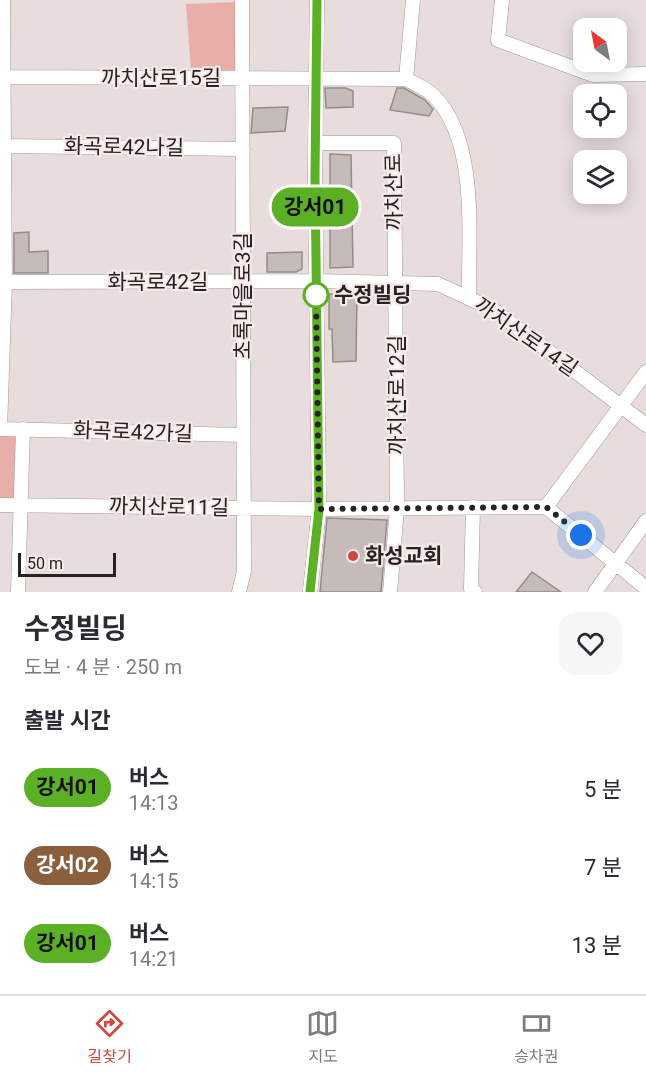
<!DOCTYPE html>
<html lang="ko">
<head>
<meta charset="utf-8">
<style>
	:root { --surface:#fff; --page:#f7f7f7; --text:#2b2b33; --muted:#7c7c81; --line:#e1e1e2; --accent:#d3453d }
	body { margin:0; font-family:Roboto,"Noto Sans KR",sans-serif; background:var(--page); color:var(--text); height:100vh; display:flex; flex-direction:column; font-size:22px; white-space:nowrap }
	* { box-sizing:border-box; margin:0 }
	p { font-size:20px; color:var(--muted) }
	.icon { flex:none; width:33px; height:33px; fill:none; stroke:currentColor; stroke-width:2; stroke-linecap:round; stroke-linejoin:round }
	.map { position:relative; height:592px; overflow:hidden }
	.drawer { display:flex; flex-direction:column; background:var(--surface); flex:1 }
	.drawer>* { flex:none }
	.badge { padding:0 12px; border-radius:20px; font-size:21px; line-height:39px }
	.needle { width:39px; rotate:328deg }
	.buttons { position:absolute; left:573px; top:18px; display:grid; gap:12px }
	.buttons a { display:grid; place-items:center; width:54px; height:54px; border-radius:12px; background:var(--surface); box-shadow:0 3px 15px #0003; font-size:30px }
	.scale { position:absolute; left:18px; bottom:15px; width:98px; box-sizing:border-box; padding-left:6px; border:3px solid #272322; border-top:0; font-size:16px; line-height:21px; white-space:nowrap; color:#272322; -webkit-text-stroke:4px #f6eae9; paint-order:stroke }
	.you { position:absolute; width:30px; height:30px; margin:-15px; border:4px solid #fff; border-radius:50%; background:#1a73e8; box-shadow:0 0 0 9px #1a73e833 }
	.map>.badge { position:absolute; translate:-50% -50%; box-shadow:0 0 0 3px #fff }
	h2 { padding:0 24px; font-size:22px; line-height:54px }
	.round { display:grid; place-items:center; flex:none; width:63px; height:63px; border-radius:18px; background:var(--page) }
	.overview { display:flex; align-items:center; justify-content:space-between; height:102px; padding:0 24px }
	h1 { font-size:28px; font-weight:700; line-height:45px }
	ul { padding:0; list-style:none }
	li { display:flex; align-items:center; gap:18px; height:78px; padding:0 24px }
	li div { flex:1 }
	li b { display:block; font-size:22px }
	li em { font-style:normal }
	li .badge { min-width:66px; font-weight:700; text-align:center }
	.dock { display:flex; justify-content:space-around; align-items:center; height:84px; border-top:2px solid var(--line); background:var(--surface); font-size:16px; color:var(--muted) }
	.dock a { display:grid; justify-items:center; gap:3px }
	.dock .selected { color:var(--accent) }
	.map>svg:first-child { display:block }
	.green { fill:#e8afa8 }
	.building { fill:#c5bbb9; stroke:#958b89; stroke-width:1.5 }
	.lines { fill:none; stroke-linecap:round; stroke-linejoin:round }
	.minor-casing { stroke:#a29796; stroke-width:15 }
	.minor { stroke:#fff; stroke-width:14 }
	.line-casing { stroke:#fff; stroke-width:14 }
	.line { stroke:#5bb025; stroke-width:9 }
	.walk { stroke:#272322; stroke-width:6; stroke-dasharray:0 10.8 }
	.stop-dot { fill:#fff; stroke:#5bb025; stroke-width:3 }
	.poi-dot { fill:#d3453d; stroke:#f6eae9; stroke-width:2 }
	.labels { text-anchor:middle; stroke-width:4.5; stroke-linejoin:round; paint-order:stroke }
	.street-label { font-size:21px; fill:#272322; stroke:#f6eae9 }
	.stop-label { font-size:21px; font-weight:bold; fill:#272322; stroke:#f6eae9; text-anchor:start }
	.poi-label { font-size:21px; font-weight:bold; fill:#272322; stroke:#f6eae9; text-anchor:start }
</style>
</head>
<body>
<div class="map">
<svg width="646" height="592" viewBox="0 0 646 592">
	<rect width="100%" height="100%" fill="#e8dddc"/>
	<path class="green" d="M236 2 237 70H191L186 4Z
		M18 433 15 498 0 499V434Z"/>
	<path class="building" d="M325 88H346L353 91V107L326 108Z
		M397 88H404L425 100 433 109 429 116 390 110Z
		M288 107 285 131 251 133 253 108Z
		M330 154 351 155 353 267 330 268Z
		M29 232V252L48 251V273H14V233Z
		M302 252V269L296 272H267V253Z
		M329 294H357L356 361 333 362 332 329H329Z
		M327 518 387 520 381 592H320Z
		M532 572 561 592H516Z"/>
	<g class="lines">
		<defs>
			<path id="minor" d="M3 0 4 146 243 149
				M502 0 498 40 593 75 646 74
				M4 77 406 79C415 84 427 89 434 96 479 142 468 237 469 297
				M406 79 413 0
				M316 143H394L397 508 390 592
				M4 146 5 282 0 429 243 435
				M0 282 316 281 438 284 494 310 646 425
				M0 505 319 509 546 507 646 588
				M473 507 471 589 475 592
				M546 507 646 372
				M18 592 23 429
				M239 592 244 571 242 0
				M310 592 319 509 315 175 317 0
				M595 592 646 521"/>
		</defs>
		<use href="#minor" class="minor-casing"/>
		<use href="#minor" class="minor"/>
	</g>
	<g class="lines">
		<defs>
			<path id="line" d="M310 592 319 509 315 175 317 0"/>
		</defs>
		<use href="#line" class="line-casing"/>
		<use href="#line" class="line"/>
		<path class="walk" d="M316 295 319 509 546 507 581 535"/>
	</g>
	<circle class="stop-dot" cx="316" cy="295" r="12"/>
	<circle class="poi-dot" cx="353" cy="556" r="6"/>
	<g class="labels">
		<g class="street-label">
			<text x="161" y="85">까치산로15길</text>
			<text transform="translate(124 147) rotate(1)" y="7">화곡로42나길</text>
			<text transform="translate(394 192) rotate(-91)" y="7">까치산로</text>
			<text x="158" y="289">화곡로42길</text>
			<text transform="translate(243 296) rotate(-90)" y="7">초록마을로3길</text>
			<text transform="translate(526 337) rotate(35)" y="7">까치산로14길</text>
			<text transform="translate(397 395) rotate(-90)" y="7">까치산로12길</text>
			<text transform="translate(133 432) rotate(2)" y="7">화곡로42가길</text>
			<text transform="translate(169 507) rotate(1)" y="7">까치산로11길</text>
		</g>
		<g class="stop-label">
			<text x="334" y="302">수정빌딩</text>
		</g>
		<g class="poi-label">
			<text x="365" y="563">화성교회</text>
		</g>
	</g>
</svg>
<div class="buttons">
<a><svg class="needle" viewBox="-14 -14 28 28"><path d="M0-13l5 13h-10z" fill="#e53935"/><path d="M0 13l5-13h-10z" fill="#7c7c81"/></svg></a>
<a><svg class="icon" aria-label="locate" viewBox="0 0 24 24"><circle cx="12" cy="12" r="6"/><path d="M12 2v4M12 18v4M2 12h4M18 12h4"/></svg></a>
<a><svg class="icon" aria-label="layers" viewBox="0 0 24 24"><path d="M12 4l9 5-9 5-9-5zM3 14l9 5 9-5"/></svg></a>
</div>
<div class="scale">50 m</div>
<div class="you" style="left:581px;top:535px"></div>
<b class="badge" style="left:315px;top:207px;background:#5bb025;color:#111">강서01</b>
</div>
<section class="drawer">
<div class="overview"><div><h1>수정빌딩</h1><p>도보 · 4 분 · 250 m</p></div><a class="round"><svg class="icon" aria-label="heart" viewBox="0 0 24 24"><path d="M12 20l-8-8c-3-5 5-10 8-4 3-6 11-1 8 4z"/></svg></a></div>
<h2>출발 시간</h2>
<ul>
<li><span class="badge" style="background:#5bb025;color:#111">강서01</span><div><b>버스</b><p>14:13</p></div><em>5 분</em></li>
<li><span class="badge" style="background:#8b5e3c;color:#fff">강서02</span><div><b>버스</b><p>14:15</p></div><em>7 분</em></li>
<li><span class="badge" style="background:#5bb025;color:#111">강서01</span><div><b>버스</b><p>14:21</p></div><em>13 분</em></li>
</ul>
</section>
<nav class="dock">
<a class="selected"><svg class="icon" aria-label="directions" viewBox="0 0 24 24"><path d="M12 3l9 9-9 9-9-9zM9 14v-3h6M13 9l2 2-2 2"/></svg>길찾기</a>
<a><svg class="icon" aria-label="map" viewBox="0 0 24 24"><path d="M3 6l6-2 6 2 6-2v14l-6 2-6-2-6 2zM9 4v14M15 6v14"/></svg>지도</a>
<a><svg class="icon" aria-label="tickets" viewBox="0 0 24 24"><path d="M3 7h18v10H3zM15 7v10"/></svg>승차권</a>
</nav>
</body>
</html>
